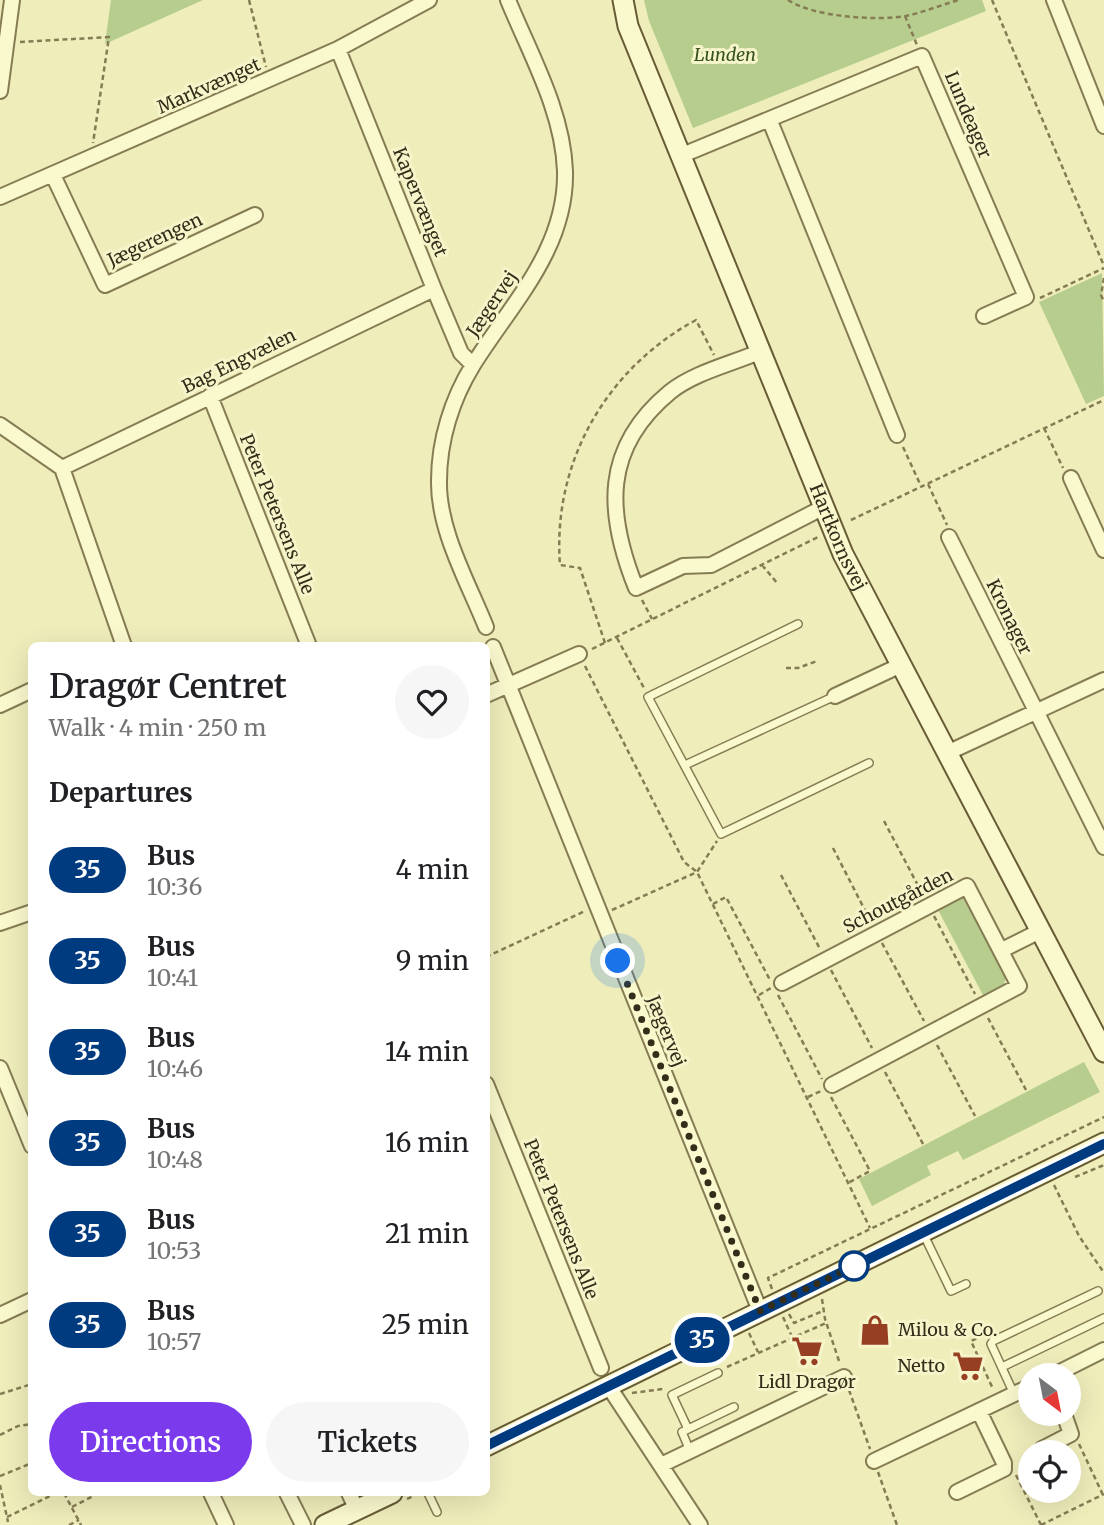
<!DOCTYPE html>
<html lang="en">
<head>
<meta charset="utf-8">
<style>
	:root { --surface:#fff; --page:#f6f6f6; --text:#202124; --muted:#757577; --accent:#7c3aed }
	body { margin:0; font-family:Merriweather,serif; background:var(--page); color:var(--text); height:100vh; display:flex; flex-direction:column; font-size:26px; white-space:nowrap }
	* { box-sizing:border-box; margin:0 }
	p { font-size:23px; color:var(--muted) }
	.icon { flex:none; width:38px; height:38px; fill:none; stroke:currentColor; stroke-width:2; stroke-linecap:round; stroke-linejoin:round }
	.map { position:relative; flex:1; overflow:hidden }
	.panel { position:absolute; left:28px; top:642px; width:462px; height:854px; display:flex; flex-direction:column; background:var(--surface); border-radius:10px; box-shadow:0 7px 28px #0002 }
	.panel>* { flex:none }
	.badge { padding:0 14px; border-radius:23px; font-size:24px; line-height:46px }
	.needle { width:46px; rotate:148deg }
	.buttons { position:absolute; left:1018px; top:1363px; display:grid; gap:14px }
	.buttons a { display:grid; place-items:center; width:63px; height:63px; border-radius:50%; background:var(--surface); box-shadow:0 7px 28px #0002; font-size:35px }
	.you { position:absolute; width:35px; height:35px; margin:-18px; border:5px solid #fff; border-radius:50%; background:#1a73e8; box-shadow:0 0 0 10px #1a73e833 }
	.map>.badge { position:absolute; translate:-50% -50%; box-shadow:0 0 0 4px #fff }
	h2 { padding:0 21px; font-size:26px; line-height:63px }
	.round { display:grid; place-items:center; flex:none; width:74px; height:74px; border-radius:37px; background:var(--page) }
	.summary { display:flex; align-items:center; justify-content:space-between; height:119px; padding:0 21px }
	h1 { font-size:33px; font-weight:600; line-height:52px }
	.cta { display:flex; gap:14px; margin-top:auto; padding:14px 21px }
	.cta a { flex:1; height:80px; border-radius:42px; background:var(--accent); color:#fff; font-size:28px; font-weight:600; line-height:80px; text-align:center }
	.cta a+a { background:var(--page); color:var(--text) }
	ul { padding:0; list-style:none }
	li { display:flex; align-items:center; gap:21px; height:91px; padding:0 21px }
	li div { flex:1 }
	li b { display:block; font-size:26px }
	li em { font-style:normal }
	li .badge { min-width:77px; font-weight:700; text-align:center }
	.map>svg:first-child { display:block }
	.green { fill:#b6cd8e }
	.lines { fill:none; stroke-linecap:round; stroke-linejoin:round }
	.lane-casing { stroke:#867c54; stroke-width:10 }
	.street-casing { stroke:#867c54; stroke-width:18 }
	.secondary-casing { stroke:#685c37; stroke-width:23 }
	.path { stroke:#867c54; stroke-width:2.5; stroke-dasharray:5 3.5; stroke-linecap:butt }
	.lane { stroke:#faf8cd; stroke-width:7 }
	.street { stroke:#faf8cd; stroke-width:14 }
	.secondary { stroke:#faf8cd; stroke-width:19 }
	.line-casing { stroke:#fff; stroke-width:16 }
	.line { stroke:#003b80; stroke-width:10 }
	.walk { stroke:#342d1a; stroke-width:7; stroke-dasharray:0 12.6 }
	.stop-dot { fill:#fff; stroke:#003b80; stroke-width:3.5 }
	.labels { text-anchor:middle; stroke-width:6; stroke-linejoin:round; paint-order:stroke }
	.park-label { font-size:18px; font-style:italic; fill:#38521f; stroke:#f6f5ca }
	.street-label { font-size:18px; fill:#342d1a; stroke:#f6f5ca }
	.poi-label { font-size:18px; fill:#342d1a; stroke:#f6f5ca; text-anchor:start }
</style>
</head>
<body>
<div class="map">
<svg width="1104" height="1525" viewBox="0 0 1104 1525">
	<rect width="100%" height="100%" fill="#efedba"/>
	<path class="green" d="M111 0H203L105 44Z
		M644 0H982L986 11 693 128 649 21Z
		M1102 273 1104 396 1086 404 1039 302Z
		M959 898 971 902 1007 974 1003 987 984 997 937 908Z
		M1084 1062 1100 1092 963 1160 958 1151 927 1166 931 1175 872 1206 859 1179Z"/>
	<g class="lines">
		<defs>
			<path id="lane" d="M798 624 648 697 721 834 869 763
				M685 765 835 696
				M923 1233 951 1291 966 1284
				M1002 1367 1104 1318
				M1014 1394 991 1344 993 1341 1098 1291
				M688 1429 672 1395 718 1373
				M690 1451 682 1432 734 1407
				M428 1493 437 1512"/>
			<path id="street" d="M1054 0 1104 126
				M338 49 434 289 461 353 473 365
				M0 91 12 0
				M770 121 897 435
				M680 156 922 56 1026 297 984 316
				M53 175 105 285 255 215
				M0 197 338 49 429 0
				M759 352C731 364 693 373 670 392 602 448 606 513 636 588L683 566 711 565 822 508
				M210 396 309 646
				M0 425 62 468 124 646
				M62 468 434 289
				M1071 478 1104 550
				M949 537 1104 847
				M486 627C468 582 438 530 439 481 439 440 452 399 473 365 511 304 567 249 565 171 563 111 530 54 508 0
				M493 647 760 1311
				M486 695 579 654
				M835 696 901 665
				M0 705 32 690
				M947 753 1104 680
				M0 923 32 912
				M1002 950 1040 931
				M782 983 967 886 1019 986 832 1085
				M0 1068 32 1146
				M486 1084 601 1368
				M0 1315 32 1300
				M1052 1376 1104 1350
				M609 1387 700 1525
				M1042 1449 1071 1434 1064 1414
				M874 1461 1031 1386
				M661 1465 844 1377
				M957 1492 1004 1469V1463L979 1411
				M211 1493 226 1525
				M287 1493 303 1525
				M349 1493 357 1510"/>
			<g id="secondary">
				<path id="s1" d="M623 0 628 26 843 554 1104 1052"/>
				<path d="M486 1446 1104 1143"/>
				<path d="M325 1525 392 1493"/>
			</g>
		</defs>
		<use href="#lane" class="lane-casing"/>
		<use href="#street" class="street-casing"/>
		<use href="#secondary" class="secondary-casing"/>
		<path class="path" d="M249 0 266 67
			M788 0C814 17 875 21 906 16 924 12 941 5 959 0
			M992 0 1104 266
			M905 16 917 45
			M20 42 109 37 93 143
			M1104 278 1101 295 1104 302
			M1040 298 1104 268
			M1044 428 1063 468
			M903 447 921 486
			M928 484 947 525
			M851 520 1104 400
			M762 565 778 584
			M642 600 652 619
			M617 638 644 688
			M605 643 580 568 560 565C552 462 607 368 696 320L714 355
			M592 649 818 537
			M585 666 684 862 697 872 870 1228
			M786 668H798L817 661
			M884 821 923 895
			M833 848 871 922
			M781 875 820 949
			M713 904 726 897 770 980
			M612 910 697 872 717 841
			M934 916 975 994
			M882 943 924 1021
			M486 957 585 911
			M831 970 872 1048
			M759 995 771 988
			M778 995 822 1079
			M988 1018 1026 1090
			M937 1045 975 1116
			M885 1072 923 1144
			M808 1097 821 1091
			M831 1097 870 1171 848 1183
			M1075 1177 1104 1165
			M1054 1185 1079 1236 1104 1273
			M772 1289 768 1278 1104 1117
			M822 1299 825 1319 840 1364
			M789 1314 794 1323 823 1311
			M783 1317 792 1337
			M749 1333 758 1352
			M984 1335 971 1341 993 1389
			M727 1367 826 1323
			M849 1390 870 1449
			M632 1393 663 1389
			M0 1394 32 1384
			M0 1435 18 1426 32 1424
			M1079 1444 1103 1495
			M878 1472 897 1525
			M1016 1475 1041 1525
			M0 1476 32 1463
			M0 1485 8 1522
			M64 1493 81 1525
			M407 1499 419 1493
			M72 1507 99 1493
			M7 1517 56 1493
			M69 1525 79 1520
			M1041 1525 1104 1494"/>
		<use href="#lane" class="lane"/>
		<use href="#street" class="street"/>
		<use href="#secondary" class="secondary"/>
	</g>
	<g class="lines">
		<defs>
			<path id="line" d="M486 1446 1104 1144"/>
		</defs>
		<use href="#line" class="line-casing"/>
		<use href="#line" class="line"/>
		<path class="walk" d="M618 961 760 1311 854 1266"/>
	</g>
	<defs>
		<symbol id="shop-bare" viewBox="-9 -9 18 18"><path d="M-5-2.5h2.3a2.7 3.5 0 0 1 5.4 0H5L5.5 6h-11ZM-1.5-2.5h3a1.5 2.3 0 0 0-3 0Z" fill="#973f22" stroke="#f6f5ca" stroke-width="2.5" paint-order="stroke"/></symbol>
		<symbol id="supermarket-bare" viewBox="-9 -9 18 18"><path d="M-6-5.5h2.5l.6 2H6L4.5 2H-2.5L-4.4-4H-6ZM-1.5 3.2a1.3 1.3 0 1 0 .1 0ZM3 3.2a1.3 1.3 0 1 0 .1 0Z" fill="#973f22" stroke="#f6f5ca" stroke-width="2.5" paint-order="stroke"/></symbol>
	</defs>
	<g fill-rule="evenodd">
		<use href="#shop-bare" x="853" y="1308" width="44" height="44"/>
		<use href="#supermarket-bare" x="785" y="1329" width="44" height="44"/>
		<use href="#supermarket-bare" x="946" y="1344" width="44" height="44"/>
	</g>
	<circle class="stop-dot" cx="854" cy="1266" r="14"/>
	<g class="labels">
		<g class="park-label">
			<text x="725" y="61">Lunden</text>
		</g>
		<g class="street-label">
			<text transform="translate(209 86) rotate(-24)" y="6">Markvænget</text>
			<text transform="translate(968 115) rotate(67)" y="6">Lundeager</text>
			<text transform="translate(420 202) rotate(68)" y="6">Kapervænget</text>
			<text transform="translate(155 240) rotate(-25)" y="6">Jægerengen</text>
			<text transform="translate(492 304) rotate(-56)" y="6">Jægervej</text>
			<text transform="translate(239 361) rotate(-26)" y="6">Bag Engvælen</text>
			<text transform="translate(277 514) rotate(68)" y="6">Peter Petersens Alle</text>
			<text dy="6" stroke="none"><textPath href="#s1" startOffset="579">Hartkornsvej</textPath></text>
			<text transform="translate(1009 617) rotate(64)" y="6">Kronager</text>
			<text transform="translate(898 901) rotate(-27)" y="6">Schoutgården</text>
			<text transform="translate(666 1031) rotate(68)" y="6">Jægervej</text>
			<text transform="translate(561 1219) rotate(68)" y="6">Peter Petersens Alle</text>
		</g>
		<g class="poi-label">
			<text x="898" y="1336">Milou &amp; Co.</text>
			<text x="945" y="1372" text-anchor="end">Netto</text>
			<text x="807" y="1388" text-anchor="middle">Lidl Dragør</text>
		</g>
	</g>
</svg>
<div class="buttons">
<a><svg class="needle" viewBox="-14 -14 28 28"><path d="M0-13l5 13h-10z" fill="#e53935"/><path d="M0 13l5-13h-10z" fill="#757577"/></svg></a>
<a><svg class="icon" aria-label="locate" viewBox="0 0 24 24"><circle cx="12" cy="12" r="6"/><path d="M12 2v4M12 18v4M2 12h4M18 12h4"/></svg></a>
</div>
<div class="you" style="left:618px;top:961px"></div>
<b class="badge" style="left:702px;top:1340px;background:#003b80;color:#fff">35</b>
<section class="panel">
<div class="summary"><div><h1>Dragør Centret</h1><p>Walk · 4 min · 250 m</p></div><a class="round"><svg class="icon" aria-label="heart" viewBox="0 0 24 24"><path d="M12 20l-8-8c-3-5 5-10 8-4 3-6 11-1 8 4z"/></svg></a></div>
<h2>Departures</h2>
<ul>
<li><span class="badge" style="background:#003b80;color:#fff">35</span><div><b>Bus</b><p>10:36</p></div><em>4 min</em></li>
<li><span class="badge" style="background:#003b80;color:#fff">35</span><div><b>Bus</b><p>10:41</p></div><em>9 min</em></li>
<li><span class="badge" style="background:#003b80;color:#fff">35</span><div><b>Bus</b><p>10:46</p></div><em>14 min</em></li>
<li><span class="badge" style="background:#003b80;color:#fff">35</span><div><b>Bus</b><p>10:48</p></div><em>16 min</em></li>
<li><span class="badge" style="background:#003b80;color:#fff">35</span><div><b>Bus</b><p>10:53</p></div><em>21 min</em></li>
<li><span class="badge" style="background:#003b80;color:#fff">35</span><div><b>Bus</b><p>10:57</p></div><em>25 min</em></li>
</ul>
<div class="cta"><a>Directions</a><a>Tickets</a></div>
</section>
</div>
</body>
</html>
